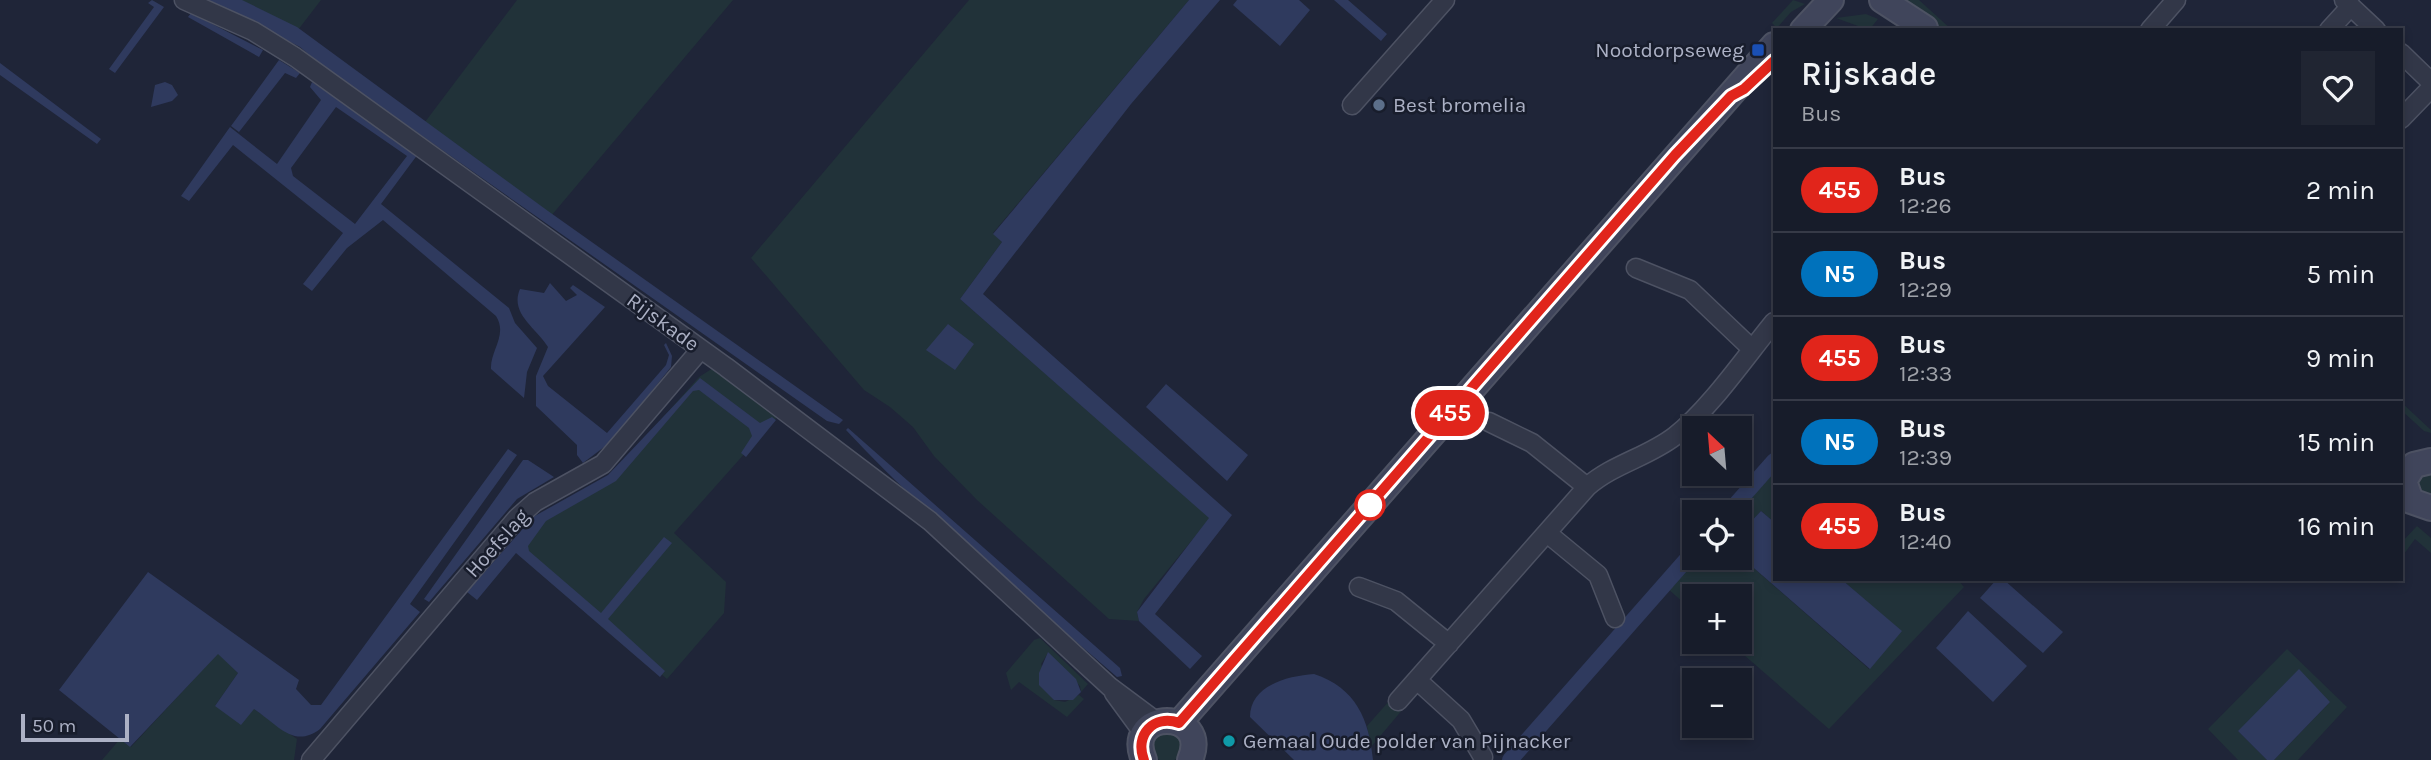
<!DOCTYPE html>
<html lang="en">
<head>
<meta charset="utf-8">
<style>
	:root { --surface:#171c2a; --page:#202532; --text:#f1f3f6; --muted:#9ea1a8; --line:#363a47 }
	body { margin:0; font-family:Karla,sans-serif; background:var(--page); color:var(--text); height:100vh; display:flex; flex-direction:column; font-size:26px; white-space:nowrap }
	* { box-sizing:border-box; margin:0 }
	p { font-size:23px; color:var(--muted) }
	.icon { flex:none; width:38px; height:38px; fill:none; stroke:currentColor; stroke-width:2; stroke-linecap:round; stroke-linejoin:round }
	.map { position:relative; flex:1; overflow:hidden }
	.sheet { position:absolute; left:1773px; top:28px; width:630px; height:553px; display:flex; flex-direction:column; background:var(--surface); border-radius:0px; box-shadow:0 4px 10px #0003,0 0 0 2px var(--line) }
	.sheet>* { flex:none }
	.badge { padding:0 14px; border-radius:23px; font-size:24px; line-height:46px }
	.needle { width:46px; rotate:334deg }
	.buttons { position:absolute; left:1682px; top:416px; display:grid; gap:14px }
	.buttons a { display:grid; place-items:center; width:70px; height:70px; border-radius:0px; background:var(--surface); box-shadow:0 4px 10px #0003,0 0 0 2px var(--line); font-size:35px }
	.scale { position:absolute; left:21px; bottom:18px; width:108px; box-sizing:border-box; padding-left:7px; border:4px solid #acb1c5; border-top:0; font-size:19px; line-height:24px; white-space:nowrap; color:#acb1c5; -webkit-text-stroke:5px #181d2c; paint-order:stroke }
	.map>.badge { position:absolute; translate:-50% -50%; box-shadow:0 0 0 4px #fff }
	.round { display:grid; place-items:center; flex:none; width:74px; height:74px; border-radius:0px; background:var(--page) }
	.overview { display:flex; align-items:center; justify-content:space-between; height:119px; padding:0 28px }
	h1 { font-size:33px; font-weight:600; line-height:52px }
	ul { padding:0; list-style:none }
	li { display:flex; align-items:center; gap:21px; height:84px; padding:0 28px; border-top:2px solid var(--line) }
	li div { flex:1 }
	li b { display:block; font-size:26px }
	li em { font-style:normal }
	li .badge { min-width:77px; font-weight:700; text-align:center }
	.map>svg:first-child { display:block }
	.green { fill:#213239 }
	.water { fill:#2f3a5e; fill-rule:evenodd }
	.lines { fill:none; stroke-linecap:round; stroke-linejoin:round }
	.canal { stroke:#2f3a5e; stroke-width:16 }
	.minor-casing { stroke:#4d5263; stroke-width:21 }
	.secondary-casing { stroke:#4d5263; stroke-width:28 }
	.minor { stroke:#323748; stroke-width:18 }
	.secondary { stroke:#40455b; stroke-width:24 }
	.line-casing { stroke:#fff; stroke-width:16 }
	.line { stroke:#e1251b; stroke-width:10 }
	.transit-dot { fill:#1a4fb4; stroke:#181d2c; stroke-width:2.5 }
	.service-dot { fill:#5c6f8a; stroke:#181d2c; stroke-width:2.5 }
	.stop-dot { fill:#fff; stroke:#e1251b; stroke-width:3.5 }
	.culture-dot { fill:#0f9aa8; stroke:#181d2c; stroke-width:2.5 }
	.labels { text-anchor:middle; stroke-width:5; stroke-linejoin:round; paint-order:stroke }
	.poi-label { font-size:21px; fill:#acb1c5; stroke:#181d2c; text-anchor:start }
	.street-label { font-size:21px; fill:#acb1c5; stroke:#181d2c }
</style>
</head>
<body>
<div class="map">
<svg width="2431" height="760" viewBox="0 0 2431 760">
	<rect width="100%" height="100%" fill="#1f2538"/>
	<path class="green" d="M234 0H321L298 30Z
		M517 0H733L551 216 422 126Z
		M969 0H1189L993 233 1002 242 960 299 1210 518 1144 599 1137 612 1139 621 1109 619 977 500 934 456 913 427 890 407 864 390 751 258Z
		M1793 0 1805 4 1791 12 1777 28 1772 23Z
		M1907 0H1919L1952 30H1938Z
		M1866 14 1878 19 1869 30 1836 18Z
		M713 368 777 417 674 533 726 582 724 613 667 679 516 548 540 516 611 476 699 377Z
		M2401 402 2431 430V433L2424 431 2401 410Z
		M1774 466V522L1761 511 1740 533V513H1733Z
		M2431 474V494L2421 492 2418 483 2423 475Z
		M2417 526 2431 538V553L2415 539 2401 558V543Z
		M1740 556 1869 669 1901 631 1841 579H1957L1964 587 1829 729 1729 642H1740V597H1694V612L1667 588 1694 557Z
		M1040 638 1088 684 1081 692 1080 686 1048 653 1041 664 1054 700 1065 702 1079 695 1084 699 1067 717 1019 682 1011 690 1006 673 1034 640Z
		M2287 649 2347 707 2298 760H2274L2330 702 2238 731 2267 760H2238L2208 729Z
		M218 653 238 673 215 706 254 709 297 739 294 760H102L120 739 131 747Z
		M1390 700 1403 709 1371 747 1367 726Z
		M1152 747a15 15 0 1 1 30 0a15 15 0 1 1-30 0Z"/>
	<path class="water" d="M152 0 164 7 115 73 109 69 154 7 148 3Z
		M208 0H242L297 27 548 211 843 420 839 424 827 421 320 64 300 47Z
		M1189 0H1220L1131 104 983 294 1232 515 1155 614 1202 656 1190 669 1139 621 1137 612 1209 518 960 299 1002 242 993 234Z
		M1237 0H1299L1310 10 1280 46 1233 5Z
		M1334 0H1348L1387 34 1381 41Z
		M191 13 263 50 259 57 188 17Z
		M279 60 300 73 296 78 285 73 239 132 231 126Z
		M0 63 101 139 97 144 0 75Z
		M165 82 172 85 178 95 172 101 151 107 155 85Z
		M312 82 418 154 381 204 509 308 515 323 537 348 527 372 524 398 491 369C490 351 508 335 496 316L383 220 347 248 312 291 303 284 343 233 233 145 189 201 181 196 230 127 277 164 321 100 310 87ZM336 107 407 156 355 224 293 176 291 168Z
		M550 283 566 301 577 295 570 288 573 285 605 307 543 376 548 386 607 433 666 365 669 355 664 345 666 343 672 356 671 367 612 441 583 463 577 455V445L536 406V376L548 347C538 329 509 314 520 289L544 293Z
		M948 324 974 344 955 370 926 350Z
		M700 378 760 423 772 417 776 420 746 457 741 453 752 436 749 428 699 390 693 391 616 481 546 521 528 546 529 551 601 613 664 537 672 543 608 619 665 671 660 677 516 553 477 600 467 592 533 517 608 475Z
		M1166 384 1248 455 1227 481 1146 407Z
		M848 428 1120 668 1122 676 1117 677C1025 597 929 519 846 430Z
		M508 449 517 455 410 604 420 612 320 729C294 749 278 725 254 709L241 725 215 706 238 673 218 654 130 747 59 690 148 572 299 680 296 689 311 705H321Z
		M523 460H528L554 477 517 499 429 602 424 599Z
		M1761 511 1774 522V579H1841L1902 631 1870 669 1740 556V533Z
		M1997 579H2003L2063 632 2043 653 1980 598Z
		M1968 611 2027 666 1993 702 1936 648Z
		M1048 652 1076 679 1081 692 1073 700H1054L1039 685V673Z
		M2299 669 2330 702 2274 760H2267L2238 731Z
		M1314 674C1356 688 1369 719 1373 760H1294L1250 717C1250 685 1288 676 1314 674Z"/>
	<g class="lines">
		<path class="canal" d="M1728 513 1774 461
			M1510 760 1694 551"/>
		<defs>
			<path id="minor" d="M184 0 253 31 295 57 726 367 930 521 1110 687 1157 722
				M2344 0 2376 30
				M2150 30 2176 0
				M2329 30 2351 6
				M2401 53 2431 82
				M1352 105 1445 0
				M2401 119 2431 88
				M1636 268 1690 290 1752 349
				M1489 422 1532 443 1587 487
				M1547 533 1598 575 1615 618
				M1359 587 1396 601 1449 644
				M1417 680 1461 720 1483 757
				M1114 693 1144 734
				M1398 701 1587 487C1613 464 1648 457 1675 436 1709 410 1746 356 1774 322
				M311 760 517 518 535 502 603 464 701 349"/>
			<path id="secondary" d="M1882 0 1925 28
				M1803 30 1831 0
				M2431 461 2414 465 2404 481 2411 501 2431 508
				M1179 723 1774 45
				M1144 760C1122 708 1212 708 1190 760"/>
		</defs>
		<use href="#minor" class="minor-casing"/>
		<use href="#secondary" class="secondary-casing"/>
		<use href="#minor" class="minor"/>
		<use href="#secondary" class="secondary"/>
	</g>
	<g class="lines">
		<defs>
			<path id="line" d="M1144 760C1134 735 1154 714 1179 723L1675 155 1731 96 1744 89 1774 61"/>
		</defs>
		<use href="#line" class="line-casing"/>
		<use href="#line" class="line"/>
	</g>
	<rect class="transit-dot" x="1751" y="43" width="14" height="14" rx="3.5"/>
	<circle class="service-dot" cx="1379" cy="105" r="7"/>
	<circle class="stop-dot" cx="1370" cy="505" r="14"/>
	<circle class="culture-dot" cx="1229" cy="741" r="7"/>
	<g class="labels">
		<g class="poi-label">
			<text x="1744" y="57" text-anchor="end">Nootdorpseweg</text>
			<text x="1393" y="112">Best bromelia</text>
			<text x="1243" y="748">Gemaal Oude polder van Pijnacker</text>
		</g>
		<g class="street-label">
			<text transform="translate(663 322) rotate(36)" y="7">Rijskade</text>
			<text transform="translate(497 543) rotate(-48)" y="7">Hoefslag</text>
		</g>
	</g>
</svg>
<div class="buttons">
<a><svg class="needle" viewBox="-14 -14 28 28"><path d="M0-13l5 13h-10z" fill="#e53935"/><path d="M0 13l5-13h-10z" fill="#9ea1a8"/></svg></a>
<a><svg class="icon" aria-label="locate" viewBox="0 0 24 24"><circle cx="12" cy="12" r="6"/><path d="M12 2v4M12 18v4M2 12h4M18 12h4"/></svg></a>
<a>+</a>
<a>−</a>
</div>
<div class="scale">50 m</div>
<b class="badge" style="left:1450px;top:413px;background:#e1251b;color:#fff">455</b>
<section class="sheet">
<div class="overview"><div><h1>Rijskade</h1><p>Bus</p></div><a class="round"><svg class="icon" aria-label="heart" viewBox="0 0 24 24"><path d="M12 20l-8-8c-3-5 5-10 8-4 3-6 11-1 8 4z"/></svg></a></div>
<ul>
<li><span class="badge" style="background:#e1251b;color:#fff">455</span><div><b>Bus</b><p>12:26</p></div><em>2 min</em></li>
<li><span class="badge" style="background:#0072bc;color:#fff">N5</span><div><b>Bus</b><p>12:29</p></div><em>5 min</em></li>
<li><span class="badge" style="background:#e1251b;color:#fff">455</span><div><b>Bus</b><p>12:33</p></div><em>9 min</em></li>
<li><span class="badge" style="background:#0072bc;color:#fff">N5</span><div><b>Bus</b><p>12:39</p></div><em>15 min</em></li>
<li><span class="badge" style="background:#e1251b;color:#fff">455</span><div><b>Bus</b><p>12:40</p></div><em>16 min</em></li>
</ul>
</section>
</div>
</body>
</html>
